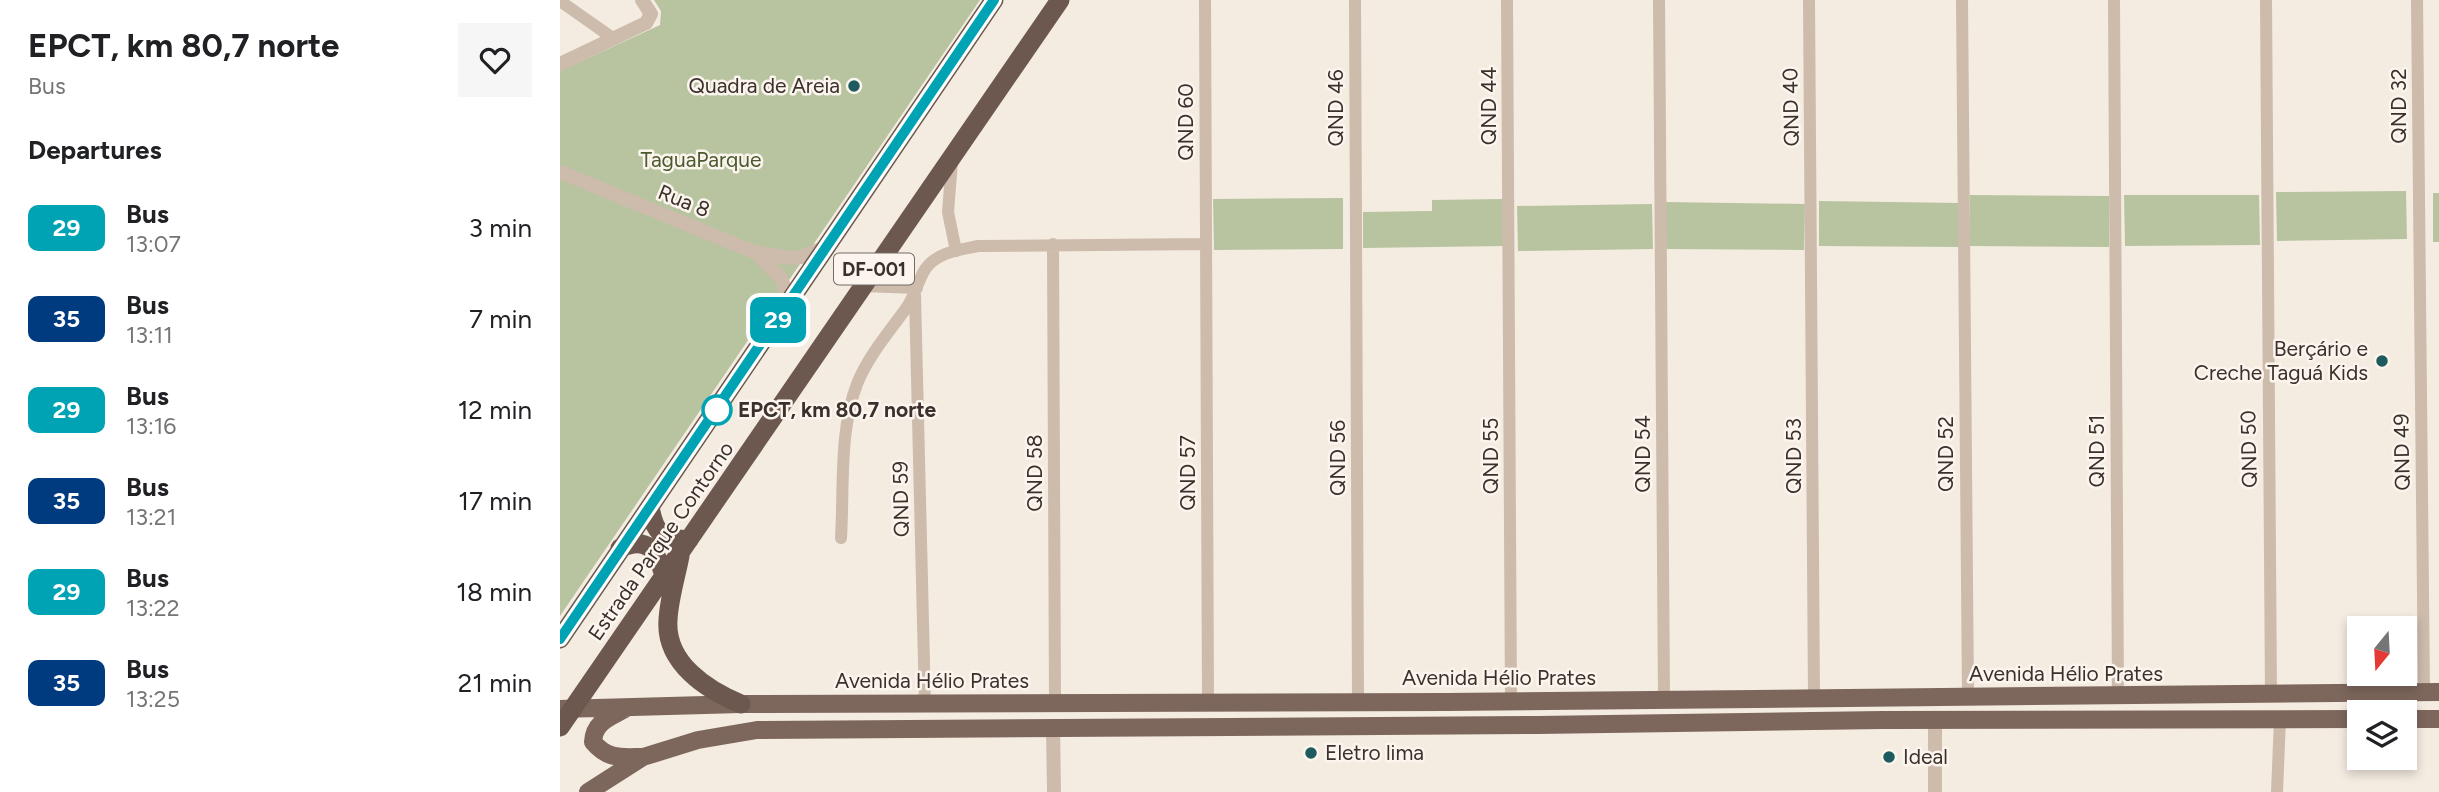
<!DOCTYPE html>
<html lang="en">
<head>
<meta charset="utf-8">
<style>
	:root { --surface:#fff; --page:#f6f6f6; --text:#202124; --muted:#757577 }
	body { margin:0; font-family:Figtree,sans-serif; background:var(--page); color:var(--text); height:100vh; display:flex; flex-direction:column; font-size:26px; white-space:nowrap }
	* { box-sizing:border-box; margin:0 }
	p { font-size:23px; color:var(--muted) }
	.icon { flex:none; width:38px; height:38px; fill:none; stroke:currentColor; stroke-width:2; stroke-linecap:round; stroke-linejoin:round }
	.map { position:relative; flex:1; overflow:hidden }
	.sheet { display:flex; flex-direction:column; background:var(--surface); width:560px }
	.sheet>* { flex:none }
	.badge { padding:0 14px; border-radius:10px; font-size:24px; line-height:46px }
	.needle { width:46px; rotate:198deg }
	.fabs { position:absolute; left:1787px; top:616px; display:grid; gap:14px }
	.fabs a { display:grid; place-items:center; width:70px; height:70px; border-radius:0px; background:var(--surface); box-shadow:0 4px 10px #0003; font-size:35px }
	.map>.badge { position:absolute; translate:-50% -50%; box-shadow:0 0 0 4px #fff }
	h2 { padding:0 28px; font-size:26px; line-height:63px }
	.round { display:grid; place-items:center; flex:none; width:74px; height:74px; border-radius:0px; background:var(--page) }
	.overview { display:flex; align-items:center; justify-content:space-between; height:119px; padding:0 28px }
	h1 { font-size:33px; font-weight:700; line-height:52px }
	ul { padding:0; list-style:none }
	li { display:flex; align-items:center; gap:21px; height:91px; padding:0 28px }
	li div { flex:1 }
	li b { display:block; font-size:26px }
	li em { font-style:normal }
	li .badge { min-width:77px; font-weight:700; text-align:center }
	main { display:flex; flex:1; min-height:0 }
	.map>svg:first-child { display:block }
	.green { fill:#b8c4a0 }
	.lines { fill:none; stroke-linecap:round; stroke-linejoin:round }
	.minor { stroke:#cdbbac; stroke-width:12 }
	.tertiary { stroke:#cdbbac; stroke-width:14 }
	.primary { stroke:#7d675c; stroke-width:18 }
	.trunk { stroke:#6c584f; stroke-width:19 }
	.line-casing { stroke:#fff; stroke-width:16 }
	.line { stroke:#00a3b4; stroke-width:10 }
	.poi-dot { fill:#1f5a5e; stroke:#fbf5ee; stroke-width:2.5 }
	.stop-dot { fill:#fff; stroke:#00a3b4; stroke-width:3.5 }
	.labels { text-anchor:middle; stroke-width:5; stroke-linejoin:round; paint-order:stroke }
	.shield { fill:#fbf5ee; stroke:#756b66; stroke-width:2 }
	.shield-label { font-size:19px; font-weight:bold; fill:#3b302b }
	.poi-label { font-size:21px; fill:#3b302b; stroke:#fbf5ee; text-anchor:end }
	.street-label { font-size:21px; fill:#3b302b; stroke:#fbf5ee }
	.park-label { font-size:21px; fill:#4a5a2e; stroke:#fbf5ee }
	.stop-label { font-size:21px; font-weight:bold; fill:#3b302b; stroke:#fbf5ee; text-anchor:start }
</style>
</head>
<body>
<main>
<section class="sheet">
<div class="overview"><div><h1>EPCT, km 80,7 norte</h1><p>Bus</p></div><a class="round"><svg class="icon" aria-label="heart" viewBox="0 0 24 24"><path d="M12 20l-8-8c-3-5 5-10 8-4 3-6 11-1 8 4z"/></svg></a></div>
<h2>Departures</h2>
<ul>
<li><span class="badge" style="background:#00a3b4;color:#fff">29</span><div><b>Bus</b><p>13:07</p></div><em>3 min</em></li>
<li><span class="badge" style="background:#003b80;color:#fff">35</span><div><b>Bus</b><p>13:11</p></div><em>7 min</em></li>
<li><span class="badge" style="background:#00a3b4;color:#fff">29</span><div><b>Bus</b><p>13:16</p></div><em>12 min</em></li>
<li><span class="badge" style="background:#003b80;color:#fff">35</span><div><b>Bus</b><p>13:21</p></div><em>17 min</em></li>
<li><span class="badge" style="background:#00a3b4;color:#fff">29</span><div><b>Bus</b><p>13:22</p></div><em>18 min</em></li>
<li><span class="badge" style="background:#003b80;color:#fff">35</span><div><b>Bus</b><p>13:25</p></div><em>21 min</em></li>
</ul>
</section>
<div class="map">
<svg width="1879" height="792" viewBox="0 0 1879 792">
	<rect width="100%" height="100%" fill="#f4ebe1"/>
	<path class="green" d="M94 0H420L0 616V71L100 25 101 11Z
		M1846 191 1847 239 1717 241 1716 192Z
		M1873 193H1879V242H1873Z
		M1410 195 1549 196V247L1410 246Z
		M1564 195H1699L1700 245 1565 246Z
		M783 198V249L654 250 653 199Z
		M943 199 944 246 803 248V212L872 211V200Z
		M1259 201 1400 203 1399 247 1259 246Z
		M1105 202 1245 204 1244 250 1105 249Z
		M1092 204 1093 249 958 251 957 206Z"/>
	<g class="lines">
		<path class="minor" d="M645 0 648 702
			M795 0 798 701
			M947 0 951 701
			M1099 0 1104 699
			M1249 0 1254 698
			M1402 0 1408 697
			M1554 0 1558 696
			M1706 0 1711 695
			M1857 0 1864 692
			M0 1 54 39
			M392 161 388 212 396 251
			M493 244 495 702
			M303 286 357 288
			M355 295 365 704
			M281 538C284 488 279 431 297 384 308 356 330 331 347 307 354 296 357 285 363 273 373 253 398 250 418 246L646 244
			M1717 792 1720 719"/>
		<path class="tertiary" d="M0 64 86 23 91 14 82 0
			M0 172 194 252 230 258 241 257 266 247
			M198 255 221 278 230 303
			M1375 721V792
			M493 726 494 792"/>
		<path class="primary" d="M0 709 181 704 887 702 1879 692
			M65 709C49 718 34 722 33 742 48 760 61 757 83 757
			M1844 719H1879
			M28 792 83 757 138 740 197 730 978 725 1322 720 1799 719"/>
		<path class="trunk" d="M90 507C95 535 102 538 129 540
			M60 548C88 536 96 550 104 575
			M120 556C116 577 109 599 108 620 105 663 147 690 181 704
			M0 639 434 0
			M0 727 500 0"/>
	</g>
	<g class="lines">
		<defs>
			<path id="line" d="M0 639 434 0"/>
		</defs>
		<use href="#line" class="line-casing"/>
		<use href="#line" class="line"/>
	</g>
	<g class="poi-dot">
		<circle cx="294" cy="86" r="7"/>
		<circle cx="1822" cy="361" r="7"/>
		<circle cx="751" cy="753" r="7"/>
		<circle cx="1329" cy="757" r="7"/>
	</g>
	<circle class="stop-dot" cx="157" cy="410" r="14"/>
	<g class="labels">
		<rect class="shield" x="274" y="253.5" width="80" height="31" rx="5"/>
		<g class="shield-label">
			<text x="314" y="276">DF-001</text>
		</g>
		<g class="poi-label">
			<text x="280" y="93">Quadra de Areia</text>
			<text x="1808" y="356">Berçário e<tspan x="1808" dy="24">Creche Taguá Kids</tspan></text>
			<text x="765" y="760" text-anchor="start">Eletro lima</text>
			<text x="1343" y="764" text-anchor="start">Ideal</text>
		</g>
		<g class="street-label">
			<text transform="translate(929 106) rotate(-90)" y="7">QND 44</text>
			<text transform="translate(1839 106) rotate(-90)" y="7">QND 32</text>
			<text transform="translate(1231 107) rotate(-91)" y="7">QND 40</text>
			<text transform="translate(776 108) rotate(-90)" y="7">QND 46</text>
			<text transform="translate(626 122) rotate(-90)" y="7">QND 60</text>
			<text transform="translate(124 201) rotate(22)" y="7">Rua 8</text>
			<text transform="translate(1689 449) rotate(-91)" y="7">QND 50</text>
			<text transform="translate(1537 451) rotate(-90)" y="7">QND 51</text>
			<text transform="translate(1842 452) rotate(-91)" y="7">QND 49</text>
			<text transform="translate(1083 454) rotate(-90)" y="7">QND 54</text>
			<text transform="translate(1386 454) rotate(-90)" y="7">QND 52</text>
			<text transform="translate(931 456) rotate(-90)" y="7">QND 55</text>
			<text transform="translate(1234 456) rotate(-90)" y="7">QND 53</text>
			<text transform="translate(778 458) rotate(-90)" y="7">QND 56</text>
			<text transform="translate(475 473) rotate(-90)" y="7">QND 58</text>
			<text transform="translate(628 473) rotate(-90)" y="7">QND 57</text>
			<text transform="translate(341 499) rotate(-91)" y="7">QND 59</text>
			<text transform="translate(101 541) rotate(-55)" y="7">Estrada Parque Contorno</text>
			<text x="1506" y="681">Avenida Hélio Prates</text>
			<text x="939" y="685">Avenida Hélio Prates</text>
			<text x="372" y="688">Avenida Hélio Prates</text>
		</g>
		<g class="park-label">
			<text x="141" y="167">TaguaParque</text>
		</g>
		<g class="stop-label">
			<text x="178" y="417">EPCT, km 80,7 norte</text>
		</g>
	</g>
</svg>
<div class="fabs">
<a><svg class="needle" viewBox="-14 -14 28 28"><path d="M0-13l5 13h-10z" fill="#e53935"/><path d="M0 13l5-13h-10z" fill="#757577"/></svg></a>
<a><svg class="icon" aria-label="layers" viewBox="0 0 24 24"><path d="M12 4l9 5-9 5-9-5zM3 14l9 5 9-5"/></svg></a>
</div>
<b class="badge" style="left:218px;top:320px;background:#00a3b4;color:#fff">29</b>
</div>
</main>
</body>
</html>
